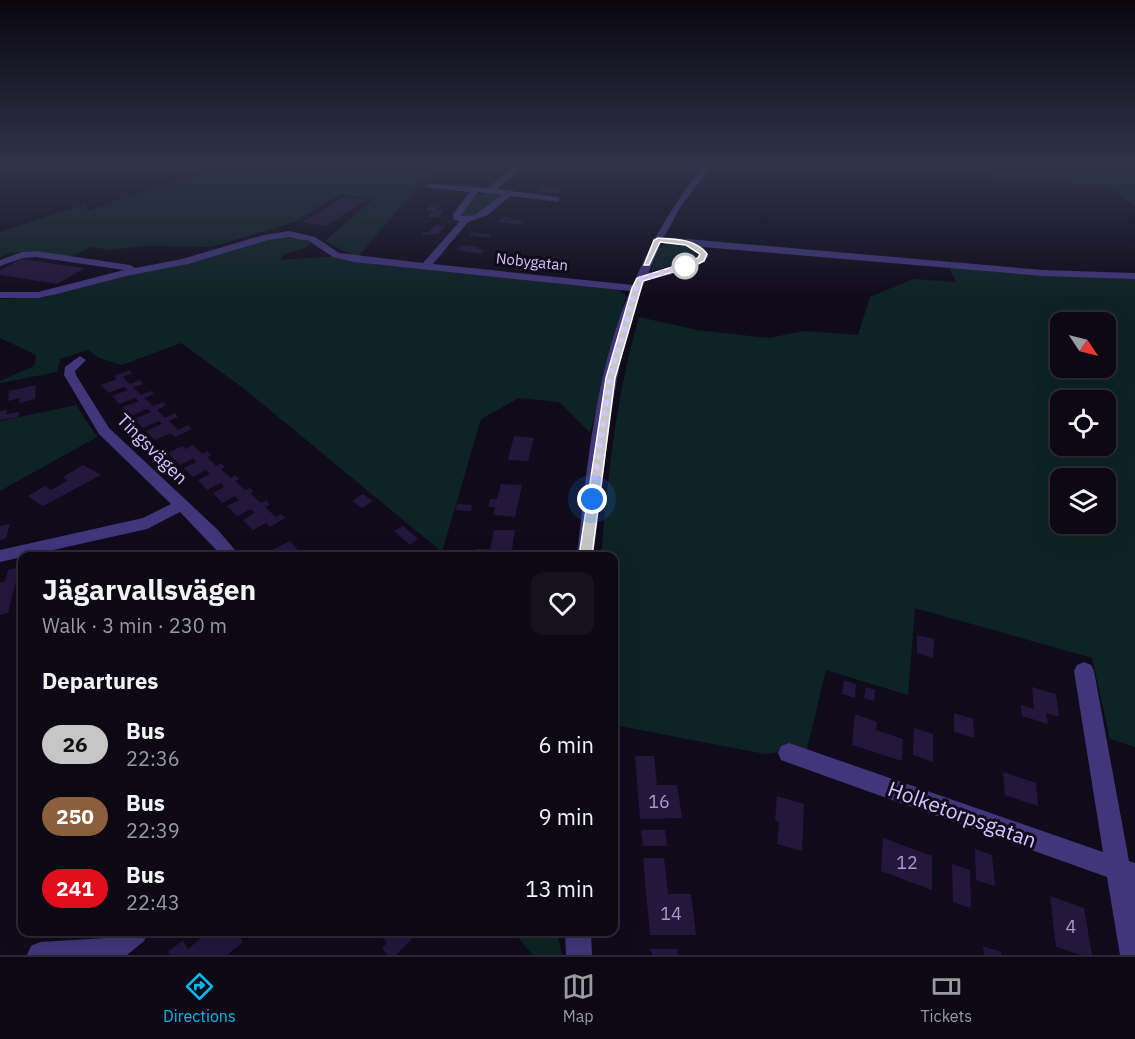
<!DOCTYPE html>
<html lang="en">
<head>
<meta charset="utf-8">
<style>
	:root { --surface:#0c0814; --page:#15111d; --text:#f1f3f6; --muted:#9a9aa0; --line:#2c2934; --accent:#00b9ef }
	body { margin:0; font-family:"IBM Plex Sans",sans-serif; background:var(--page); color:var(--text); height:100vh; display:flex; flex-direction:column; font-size:22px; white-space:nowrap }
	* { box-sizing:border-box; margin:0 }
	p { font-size:20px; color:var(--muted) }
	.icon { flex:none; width:33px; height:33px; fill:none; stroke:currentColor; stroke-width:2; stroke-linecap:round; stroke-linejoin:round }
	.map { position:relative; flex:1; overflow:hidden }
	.details { position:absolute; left:18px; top:552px; width:600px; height:384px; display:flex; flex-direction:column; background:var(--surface); border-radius:12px; box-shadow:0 6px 24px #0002,0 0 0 2px var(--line) }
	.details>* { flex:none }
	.badge { padding:0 12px; border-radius:20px; font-size:21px; line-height:39px }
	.needle { width:39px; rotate:125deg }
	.tools { position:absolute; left:1050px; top:312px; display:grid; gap:12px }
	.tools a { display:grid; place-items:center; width:66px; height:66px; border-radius:12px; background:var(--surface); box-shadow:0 6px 24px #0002,0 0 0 2px var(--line); font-size:30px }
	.you { position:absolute; width:30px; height:30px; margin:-15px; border:4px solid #fff; border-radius:50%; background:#1a73e8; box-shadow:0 0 0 9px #1a73e833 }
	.map>.badge { position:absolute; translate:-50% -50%; box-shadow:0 0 0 3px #fff }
	h2 { padding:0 24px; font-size:22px; line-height:54px }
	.round { display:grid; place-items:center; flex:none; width:63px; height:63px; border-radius:12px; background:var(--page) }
	.headline { display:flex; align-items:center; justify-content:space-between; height:102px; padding:0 24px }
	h1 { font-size:28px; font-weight:700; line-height:45px }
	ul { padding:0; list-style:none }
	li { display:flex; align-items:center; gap:18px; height:72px; padding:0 24px }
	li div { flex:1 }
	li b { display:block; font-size:22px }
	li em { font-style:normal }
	li .badge { min-width:66px; font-weight:700; text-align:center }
	.tabs { display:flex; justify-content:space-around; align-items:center; height:84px; border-top:2px solid var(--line); background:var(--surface); font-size:16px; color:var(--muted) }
	.tabs a { display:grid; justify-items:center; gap:3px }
	.tabs .on { color:var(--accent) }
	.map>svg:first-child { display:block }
	.green { fill:#0e2325; fill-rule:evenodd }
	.building { fill:#23173c }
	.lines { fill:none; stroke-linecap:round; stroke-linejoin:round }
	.minor { fill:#41367a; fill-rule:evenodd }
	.line { fill:#c6c6c6; stroke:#fff; stroke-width:1.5 }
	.walk { stroke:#d3c5ff; stroke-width:6; stroke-dasharray:0 10.8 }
	.stop-dot { fill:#fff; stroke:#c6c6c6; stroke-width:3 }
	.labels { text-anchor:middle; stroke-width:6; stroke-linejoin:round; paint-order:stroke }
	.far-street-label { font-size:15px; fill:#d3c5ff; stroke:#100b1b }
	.street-label { font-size:18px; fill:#d3c5ff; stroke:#100b1b }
	.near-number-label { font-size:18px; fill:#a79ace }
	.near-street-label { font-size:21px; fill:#d3c5ff; stroke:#100b1b }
</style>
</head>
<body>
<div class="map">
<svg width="1135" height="955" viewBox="0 0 1135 955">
	<rect width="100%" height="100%" fill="#100b1b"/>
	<path class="green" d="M252 164H455L420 184 357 258 325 241 373 199 341 194 295 222 211 247 143 246 109 250 91 247 71 257 35 251 10 253 0 258V232L86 204 87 211 221 167Z
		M979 164H1135V207L1113 189 1103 186 990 178Z
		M490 193 498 195 499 198 477 216H462L475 196Z
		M281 237 300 238 311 243 303 249 284 254 280 260 335 256 355 262 611 288 621 291 626 296 590 433 559 402 519 398 481 419 442 552 243 388 181 343 122 365 99 358 88 350 60 359 57 372 0 383V381L34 366 36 355 0 338V299L44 297 124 274Z
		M670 243 691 247 698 256 693 260 651 271 659 248Z
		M949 267 1135 278V747L1110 739 1092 658 915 608 908 695 826 670 807 749 765 754 614 725V556H601C608 475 616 395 639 317L697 330 769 338 804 331 858 335 870 297 913 279 956 282ZM1060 322H1106V368H1060ZM1060 400H1106V446H1060ZM1060 478H1106V524H1060Z
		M76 405 97 437 0 491V421Z
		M513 932H557L562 955H533Z"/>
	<path class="building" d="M543 187 562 190 556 194 535 191Z
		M344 197 367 200 326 226 302 222Z
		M431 205H440L436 210H443L438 218 427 217 432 211H425Z
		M503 216 513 218 511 219 523 221 519 225 497 222Z
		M436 225 446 226 438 234 421 235 424 232 428 233Z
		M472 232 491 234 488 238 469 236Z
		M462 245 479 247 477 249 485 250 481 254 457 250Z
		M21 259 85 268 57 284 0 275V270Z
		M129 370 132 373 123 377 130 384 140 380 143 384 133 387 141 395 151 391 154 394 145 398 153 406 163 402 166 405 157 410 165 418 175 413 178 417 169 421 178 430 188 425 192 429 175 437 171 433 155 440 146 431 162 424 159 421 143 428 134 419 151 412 147 409 131 416 123 407 139 401 135 398 119 404 112 396 128 390 124 387 108 393 101 385 117 379 114 376Z
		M36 385 35 399 19 403 20 398 8 401 9 391Z
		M7 410 6 414 20 412 18 417 0 420V411Z
		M514 436 534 438 528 461 508 460Z
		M193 445 202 454 207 451 211 455 207 457 216 466 221 463 225 467 221 469 231 478 235 475 239 479 235 481 245 490 250 488 254 492 250 493 261 503 266 500 270 505 265 507 276 517 281 514 285 518 270 527 266 523 253 530 243 520 255 513 251 509 237 516 227 506 239 500 235 496 222 503 213 493 224 487 221 483 207 490 198 480 210 474 206 470 193 477 184 468 196 462 193 458 180 465 168 453 182 446 186 449Z
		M83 465 101 475 43 506 28 496 45 486 51 490 68 480 63 477Z
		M501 484 522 485 515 517 493 515 495 507H488L490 499H497Z
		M363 494 373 501 362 508 352 501Z
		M457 504 472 505 471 511 455 510Z
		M10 524 6 538 0 540V526Z
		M403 526 418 539 410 545 394 531Z
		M494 530H515L511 556H474L476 549H490Z
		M290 541 303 556H272L268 552Z
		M22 567V580L16 581 8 613 0 615V583L5 581 8 570Z
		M917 635 934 639 933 658 917 653Z
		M844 680 856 684 855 698 842 694Z
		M866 687 875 690 874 701 864 698Z
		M1032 687 1056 694 1059 717 1046 713 1048 724 1022 716 1021 705 1034 709Z
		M954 713 973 719 974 738 954 732Z
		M855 714 877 722 876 730 903 739 902 761 852 745Z
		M914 728 933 734V762L913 755Z
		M635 756H654L657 785H677L682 818 640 819Z
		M1003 772 1036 783 1038 806 1005 795Z
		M777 796 804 804 802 851 777 844 779 822 775 821Z
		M641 830H665L667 846H643Z
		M883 838 932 856V890L881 871Z
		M975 849 992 855 995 886 976 880Z
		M643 858H664L668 894H691L696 935H650Z
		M952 864 970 870 971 908 953 902Z
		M1050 896 1084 908 1092 955H1080L1056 947Z
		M208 932H237L243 942 227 955H170L168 952 183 940 188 949Z
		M378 932H419L396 955H387L382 948 387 943Z
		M983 946 1001 952V955H984Z
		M651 949H677L678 955H652Z"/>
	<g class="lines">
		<path class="minor" d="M518 164H527L497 189 556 197 559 198V202L510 196 488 215 468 222 433 264 633 285C652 239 674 203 705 164H713L681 206 664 237 1043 270 1135 273V279L1043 276 703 247 709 256C694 272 665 275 645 281 609 369 607 464 593 556H577C587 468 595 373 630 291L354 262 333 257 309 241 289 237 268 240 188 264 126 276 57 294 38 298H0V292H38L124 270 36 257 23 258 0 266V260L22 252 36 251 130 265 135 268 182 259 264 235 289 231 315 237 339 253 423 263 460 221 454 220 453 214 470 192 430 188 426 186 427 184 488 188ZM478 192 502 195 475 215 461 216ZM661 243 688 246 699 255 690 261 648 274Z
			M80 356 86 360 75 371 76 375 109 428 218 530 240 556H222L180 512 147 529 0 562V550L143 518 171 504 99 434 64 375 65 367Z
			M1084 662 1091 665 1094 671 1129 861 1135 863V955H1120L1107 877 789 763 781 760 778 753 781 746 789 743 1103 852 1074 671 1077 665Z
			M115 932H148L144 941 127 955H27L31 946 40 942 106 938Z
			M565 932H591L592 955H566Z"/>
	</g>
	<linearGradient id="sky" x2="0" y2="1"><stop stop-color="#09060f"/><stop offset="0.55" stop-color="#31344a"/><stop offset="1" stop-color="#31344a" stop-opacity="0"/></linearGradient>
	<rect width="1135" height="298" fill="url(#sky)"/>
	<path class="line" d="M658 238C676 240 695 238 707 254L704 261 696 265 643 281 615 378 592 556 585 561 579 556 606 378 632 288 637 278 691 261 698 258 700 254 686 245 660 242 649 265H644L654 240Z"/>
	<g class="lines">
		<path class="walk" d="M592 499 610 378 636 288 640 279 685 266"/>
	</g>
	<circle class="stop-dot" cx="685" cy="266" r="12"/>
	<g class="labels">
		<g class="far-street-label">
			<text transform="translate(532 262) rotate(6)" y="5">Nobygatan</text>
		</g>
		<g class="street-label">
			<text transform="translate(152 449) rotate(45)" y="6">Tingsvägen</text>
		</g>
		<g class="near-number-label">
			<text x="659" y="808">16</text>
			<text x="907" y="869">12</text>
			<text x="671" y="920">14</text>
			<text x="1071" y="933">4</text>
		</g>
		<g class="near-street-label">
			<text transform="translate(962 815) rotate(20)" y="7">Holketorpsgatan</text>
		</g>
	</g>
</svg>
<div class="tools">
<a><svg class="needle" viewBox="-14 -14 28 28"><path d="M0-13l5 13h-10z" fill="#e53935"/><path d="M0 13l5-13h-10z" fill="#9a9aa0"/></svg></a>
<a><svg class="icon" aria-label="locate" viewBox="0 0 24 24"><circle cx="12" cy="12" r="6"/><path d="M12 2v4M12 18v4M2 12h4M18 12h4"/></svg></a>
<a><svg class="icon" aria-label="layers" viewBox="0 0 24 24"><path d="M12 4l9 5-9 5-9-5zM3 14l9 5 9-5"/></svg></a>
</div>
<div class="you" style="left:592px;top:499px"></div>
<section class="details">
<div class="headline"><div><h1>Jägarvallsvägen</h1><p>Walk · 3 min · 230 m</p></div><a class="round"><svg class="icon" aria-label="heart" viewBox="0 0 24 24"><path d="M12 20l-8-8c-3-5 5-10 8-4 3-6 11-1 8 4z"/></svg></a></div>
<h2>Departures</h2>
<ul>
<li><span class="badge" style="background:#c6c6c6;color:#111">26</span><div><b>Bus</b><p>22:36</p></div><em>6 min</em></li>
<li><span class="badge" style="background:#8b5e3c;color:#fff">250</span><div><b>Bus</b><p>22:39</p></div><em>9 min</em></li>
<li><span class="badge" style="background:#e10e1c;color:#fff">241</span><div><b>Bus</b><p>22:43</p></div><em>13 min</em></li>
</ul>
</section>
</div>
<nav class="tabs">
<a class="on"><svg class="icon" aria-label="directions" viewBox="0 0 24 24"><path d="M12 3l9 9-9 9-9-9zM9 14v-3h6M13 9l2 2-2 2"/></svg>Directions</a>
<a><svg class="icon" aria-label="map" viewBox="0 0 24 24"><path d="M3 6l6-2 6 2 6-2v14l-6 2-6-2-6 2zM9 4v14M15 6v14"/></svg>Map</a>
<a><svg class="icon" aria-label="tickets" viewBox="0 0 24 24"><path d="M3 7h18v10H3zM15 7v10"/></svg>Tickets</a>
</nav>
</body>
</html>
